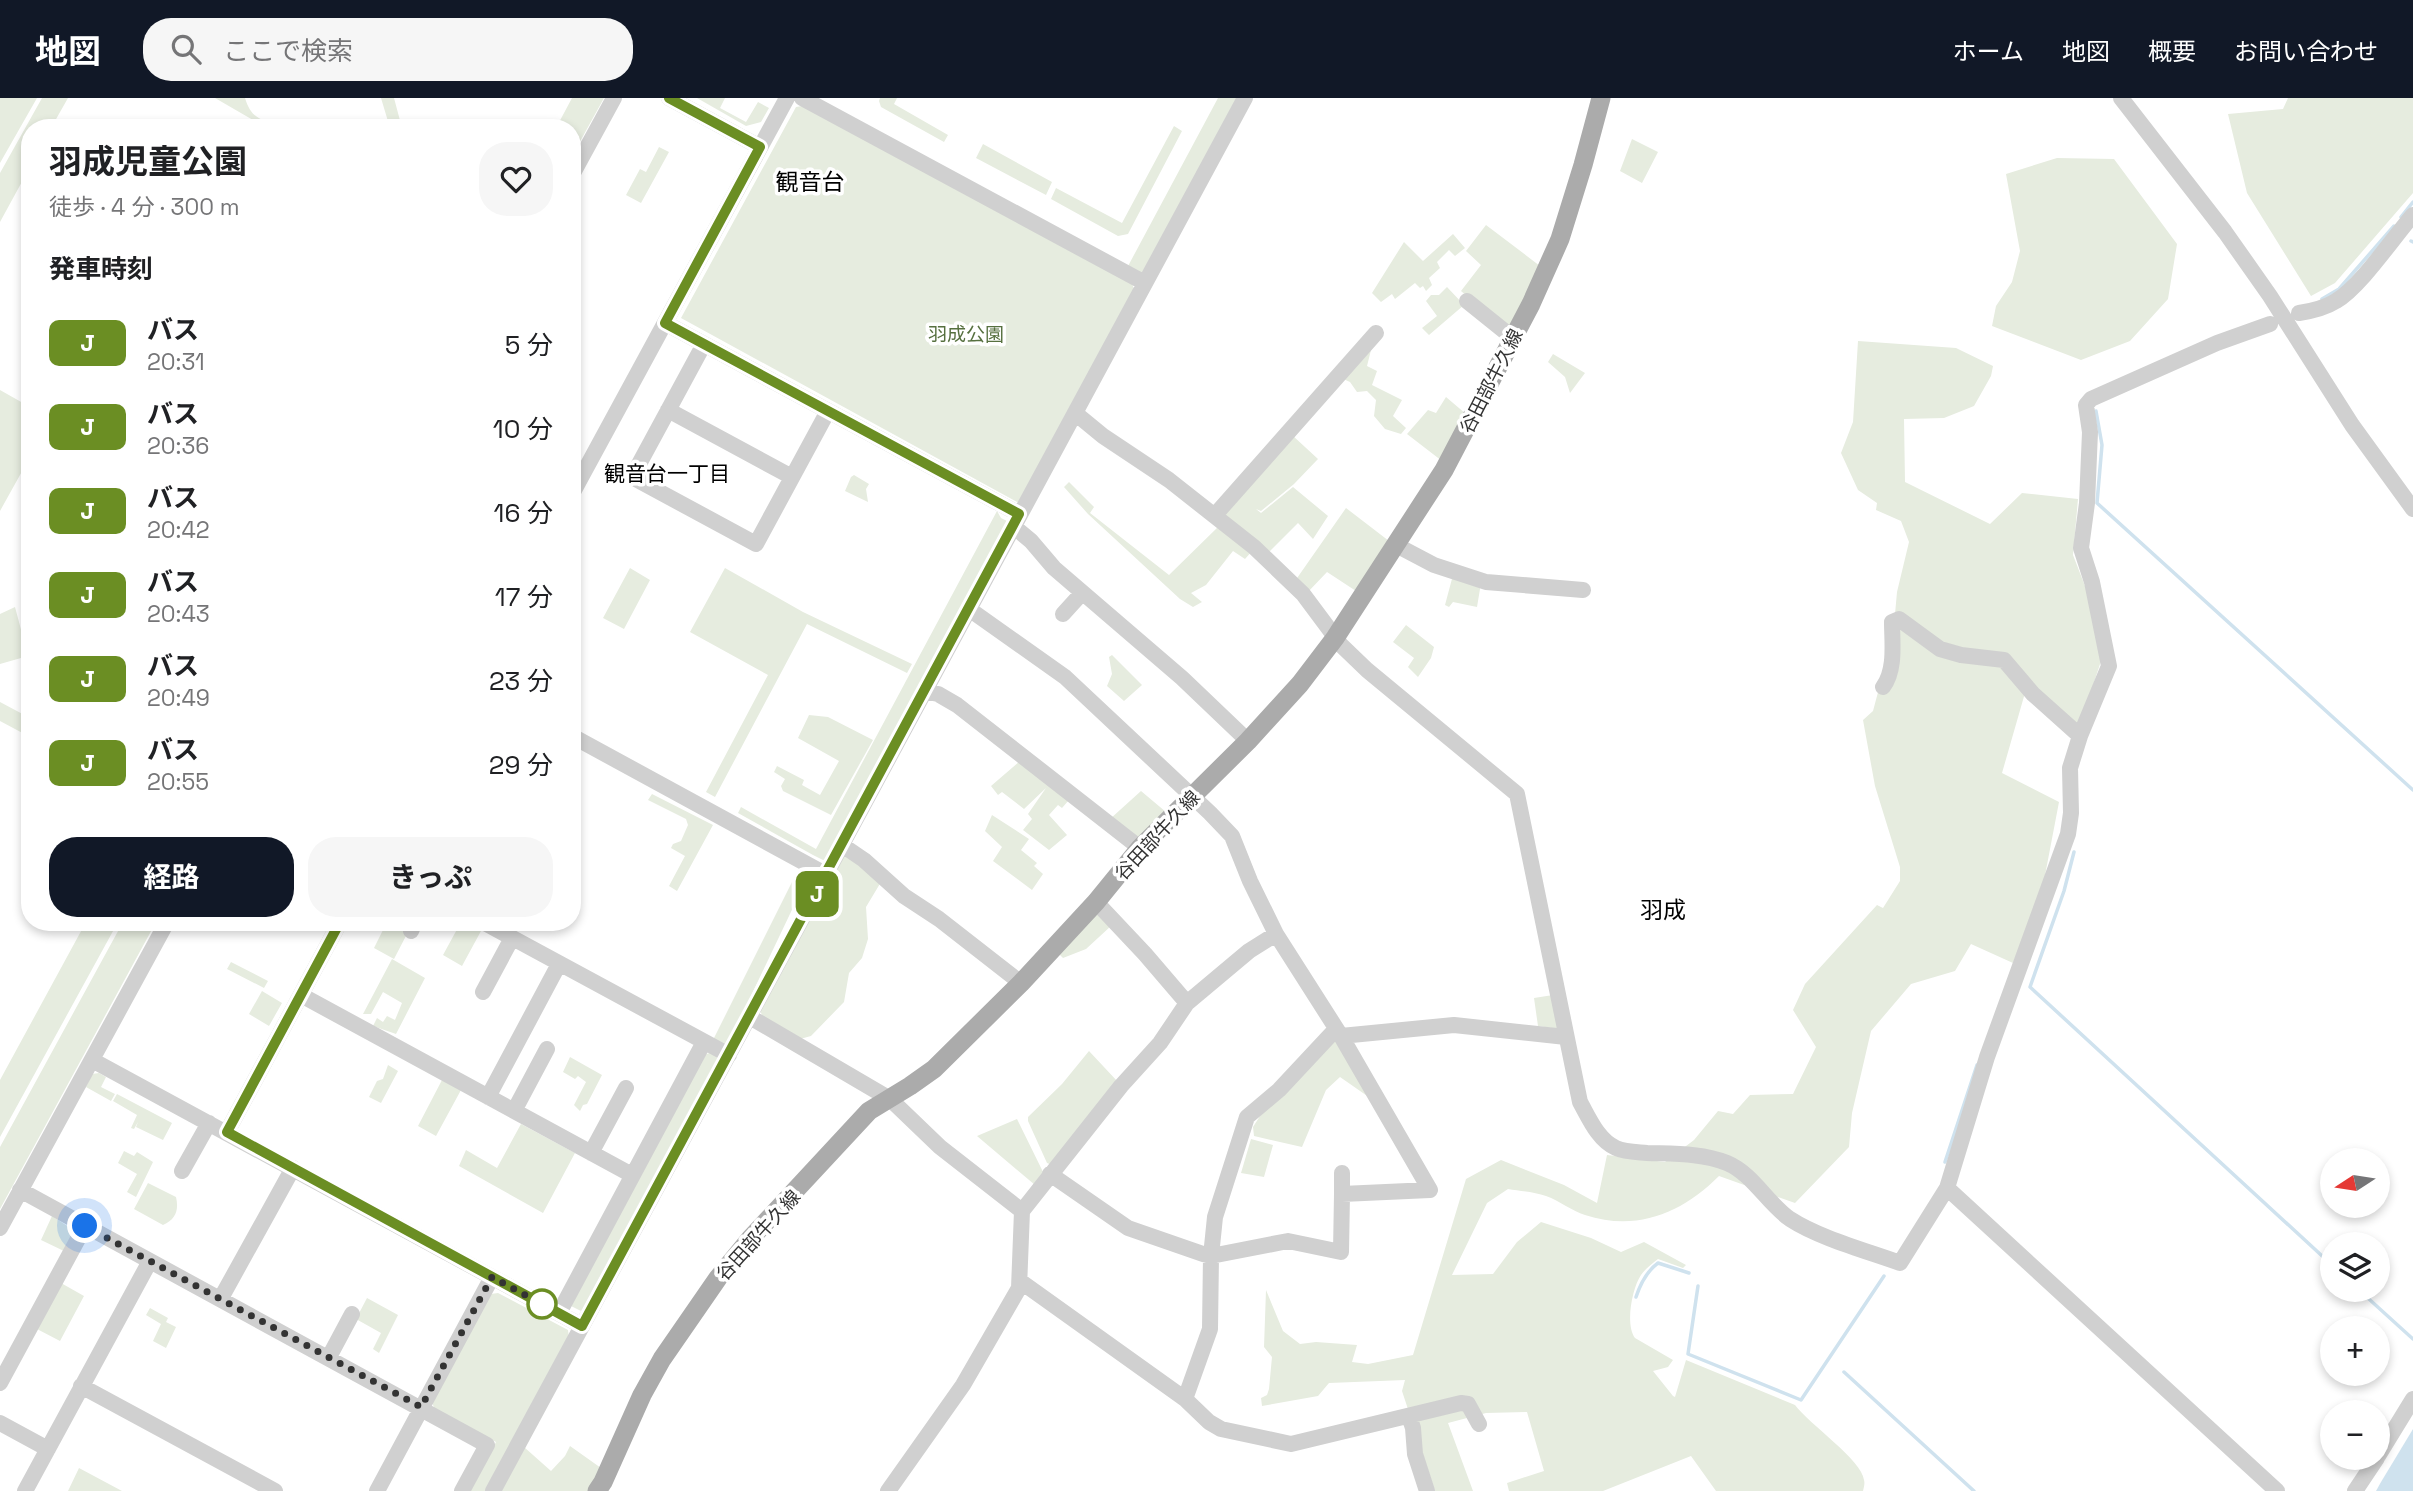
<!DOCTYPE html>
<html lang="ja">
<head>
<meta charset="utf-8">
<style>
	:root { --surface:#fff; --page:#f6f6f6; --text:#202124; --muted:#757577; --accent:#111827 }
	body { margin:0; font-family:"Space Grotesk","Noto Sans JP",sans-serif; background:var(--page); color:var(--text); height:100vh; display:flex; flex-direction:column; font-size:26px; white-space:nowrap }
	* { box-sizing:border-box; margin:0 }
	p { font-size:23px; color:var(--muted) }
	.icon { flex:none; width:38px; height:38px; fill:none; stroke:currentColor; stroke-width:2; stroke-linecap:round; stroke-linejoin:round }
	.map { position:relative; flex:1; overflow:hidden }
	.sheet { position:absolute; left:21px; top:21px; width:560px; height:812px; display:flex; flex-direction:column; background:var(--surface); border-radius:28px; box-shadow:0 4px 10px #0003 }
	.sheet>* { flex:none }
	.badge { padding:0 14px; border-radius:10px; font-size:24px; line-height:46px }
	.needle { width:46px; rotate:258deg }
	.buttons { position:absolute; left:2320px; top:1050px; display:grid; gap:14px }
	.buttons a { display:grid; place-items:center; width:70px; height:70px; border-radius:50%; background:var(--surface); box-shadow:0 4px 10px #0003; font-size:35px }
	.you { position:absolute; width:35px; height:35px; margin:-18px; border:5px solid #fff; border-radius:50%; background:#1a73e8; box-shadow:0 0 0 10px #1a73e833 }
	.map>.badge { position:absolute; translate:-50% -50%; box-shadow:0 0 0 4px #fff }
	h2 { padding:0 28px; font-size:26px; line-height:63px }
	.round { display:grid; place-items:center; flex:none; width:74px; height:74px; border-radius:28px; background:var(--page) }
	.overview { display:flex; align-items:center; justify-content:space-between; height:119px; padding:0 28px }
	h1 { font-size:33px; font-weight:700; line-height:52px }
	.action { display:flex; gap:14px; margin-top:auto; padding:14px 28px }
	.action a { flex:1; height:80px; border-radius:28px; background:var(--accent); color:#fff; font-size:28px; font-weight:700; line-height:80px; text-align:center }
	.action a+a { background:var(--page); color:var(--text) }
	ul { padding:0; list-style:none }
	li { display:flex; align-items:center; gap:21px; height:84px; padding:0 28px }
	li div { flex:1 }
	li b { display:block; font-size:26px }
	li em { font-style:normal }
	li .badge { min-width:77px; font-weight:700; text-align:center }
	header { display:flex; align-items:center; gap:42px; box-sizing:border-box; height:98px; padding:0 35px; background:var(--accent); color:#fff }
	header strong { font-size:33px }
	nav { display:flex; gap:38px; margin-inline-start:auto; font-size:24px }
	.search { width:490px; height:63px; background:var(--page); display:flex; align-items:center; gap:18px; box-sizing:border-box; padding:0 24px; border-radius:28px; color:var(--muted); font-size:26px }
	.map>svg:first-child { display:block }
	.green { fill:#e6ecdf }
	.water { fill:#cfe2ee }
	.lines { fill:none; stroke-linecap:round; stroke-linejoin:round }
	.stream { stroke:#cfe2ee; stroke-width:3.5 }
	.minor { stroke:#d0d0d0; stroke-width:16 }
	.major { stroke:#ababab; stroke-width:19 }
	.line-casing { stroke:#fff; stroke-width:16 }
	.line { stroke:#6b8e23; stroke-width:10 }
	.walk { stroke:#333; stroke-width:7; stroke-dasharray:0 12.6 }
	.stop-dot { fill:#fff; stroke:#6b8e23; stroke-width:3.5 }
	.labels { text-anchor:middle; stroke-width:7; stroke-linejoin:round; paint-order:stroke }
	.park-label { font-size:19px; fill:#56703f; stroke:#fff }
	.street-label { font-size:19px; fill:#333; stroke:#fff }
	.neighbourhood-label { font-size:21px; fill:#000; stroke:#fff }
	.quarter-label { font-size:23px; fill:#000; stroke:#fff }
</style>
</head>
<body>
<header>
<strong>地図</strong>
<div class="search"><svg class="icon" aria-label="search" viewBox="0 0 24 24"><circle cx="10" cy="10" r="6"/><path d="M15 15l6 6"/></svg>ここで検索</div>
<nav><a>ホーム</a><a>地図</a><a>概要</a><a>お問い合わせ</a></nav>
</header>
<div class="map">
<svg width="2413" height="1393" viewBox="0 0 2413 1393">
	<rect width="100%" height="100%" fill="#fff"/>
	<path class="green" d="M0 0H37L0 65Z
		M42 0H68L51 30H30V69L0 124V75Z
		M215 0H245C252 23 264 24 287 25L288 30H267Z
		M381 0H394L402 30H390Z
		M572 0H604L572 58V30H556Z
		M697 0H725L720 10 746 24 758 4 769 10 761 24 746 28Z
		M880 0H897L894 6 948 37 944 44 881 9 879 3Z
		M1218 0H1239L1145 173 1137 176 1127 170Z
		M2288 0H2413V95L2335 185 2311 198 2247 95 2228 16 2283 11Z
		M802 8 1132 185 1135 195 1019 405 681 220 796 9Z
		M1174 28 1182 33 1128 136 1118 138 1051 101 1056 90 1122 125Z
		M1632 41 1658 54 1642 85 1620 73Z
		M983 46 1052 84 1046 97 976 60Z
		M659 49 669 54 641 105 626 97 640 71 646 74Z
		M2057 60 2114 61 2177 146 2168 201 2130 243 2081 262 1992 228 1996 208 2012 184 2020 153 2006 76Z
		M1486 127 1540 168 1509 234 1461 193 1481 167 1466 153Z
		M1453 136 1465 150 1455 158 1449 152 1437 164 1440 170 1429 180 1432 187 1426 193 1423 188 1420 190 1415 185 1395 201 1392 196 1381 204 1372 195 1404 144 1423 163Z
		M1447 189 1464 207 1429 237 1422 230 1437 218 1426 203 1431 197H1439Z
		M1858 243 1956 250 1993 268 1991 278 1974 308 1944 320 1904 321 1905 384 1990 426 2022 395 2078 401 2073 457 2090 501 2101 563 2078 633 2029 581 2002 675 2059 704 2042 793 2013 865 1971 846 1955 873 1911 886 1871 933 1852 1015 1849 1049 1795 1105 1719 1078C1682 1115 1637 1134 1585 1117 1572 1113 1560 1103 1546 1098 1535 1094 1520 1093 1508 1091L1487 1105 1452 1177 1493 1176 1517 1144 1541 1124 1591 1140 1621 1154 1644 1144 1686 1167 1683 1170 1658 1161C1652 1166 1645 1171 1641 1177 1632 1190 1625 1227 1635 1240L1673 1262 1668 1269 1653 1273 1673 1298 1675 1299 1686 1262 1795 1307C1809 1326 1862 1362 1864 1382 1865 1385 1864 1389 1863 1393H1716L1691 1358 1603 1393H1509L1507 1385 1544 1373 1527 1314 1486 1315 1448 1325 1473 1393H1435L1402 1293 1405 1282 1329 1285 1318 1298 1262 1308 1261 1300 1267 1297 1269 1291 1272 1259 1264 1249 1266 1192 1283 1233 1300 1246 1316 1244 1357 1247 1352 1264 1368 1266 1413 1257 1466 1081 1501 1062 1564 1087 1597 1105 1607 1057 1665 1064 1694 1042 1718 1013 1733 1016 1750 997 1793 996 1816 949 1793 912 1805 886 1877 807 1883 810 1900 783V769L1875 688 1863 622 1873 613 1893 538 1897 494 1909 444 1901 423 1876 412 1877 405 1858 392 1841 355 1853 324Z
		M1371 252 1367 268 1377 273 1372 287 1402 302 1393 318 1406 330 1401 336 1385 331 1374 318 1376 302 1367 293 1357 294 1350 284 1341 280Z
		M1553 256 1585 275 1570 295 1565 279 1548 264Z
		M0 292 30 309V359L0 413Z
		M1446 299 1466 316 1442 363 1407 336 1428 312 1436 315Z
		M1292 337 1318 361 1294 386 1261 413 1256 411 1261 415 1293 389 1328 418 1313 441 1298 425 1269 454 1222 419Z
		M854 377 869 386 866 391 868 404 845 393 851 379Z
		M1069 384 1094 409 1090 415 1169 477 1219 428 1253 452 1245 461 1233 453 1206 487 1191 495 1202 504 1193 509 1180 501 1088 416 1064 389Z
		M1346 410 1389 443 1356 493 1327 474 1307 495 1295 483Z
		M997 413 1001 420 1009 424 829 760 823 762 813 757 738 715 741 709 816 751Z
		M630 470 650 482 624 531 603 520Z
		M725 470 803 514 912 566 907 575 807 526 715 699 706 694 768 577 690 534Z
		M1453 477 1481 485 1477 509 1453 504 1449 509 1445 507Z
		M15 509 28 558 0 566V516Z
		M1406 527 1434 549 1431 560 1418 579 1408 569 1414 560 1393 544Z
		M1112 557 1142 587 1124 603 1107 588 1112 576 1109 559Z
		M0 604 30 620V639L0 623Z
		M809 617 828 619 873 642 831 717 783 693 781 688 785 681 774 674 777 668 804 682 802 687 820 697 839 663 798 640Z
		M1020 663 1069 702 1062 710 1058 707 1049 717 1067 737 1049 752 1023 732 1032 721 1028 716 1046 690 1024 711 1002 694 998 697 991 688Z
		M1141 693 1166 714 1140 741 1110 721Z
		M652 696 713 727 677 793 669 788 685 758 671 750 673 746 681 743 688 727 686 721 648 702Z
		M992 717 1029 741 1021 752 1037 765 1034 768 1043 776 1032 792 993 763 1002 749 985 733Z
		M846 755 881 784 866 809 868 841 862 860 849 875 844 904 811 938 800 941 763 920 760 912Z
		M799 770 809 776 729 944 722 947 713 942Z
		M1097 815 1111 828 1086 851 1063 860 1059 856Z
		M86 824H118L0 1039V982Z
		M123 824H156L0 1111V1049Z
		M387 824 408 834 394 861 374 850Z
		M461 824H466L481 833 462 868 443 857Z
		M392 861 425 880 396 936 373 928 377 920 383 924 387 918 395 922 402 905 383 894 371 916H363Z
		M231 864 268 883 264 890 227 871Z
		M262 893 282 905 269 928 249 916Z
		M1553 897 1559 931 1538 928 1534 900Z
		M1335 943 1373 1002 1340 979 1326 992 1302 1049 1254 1038 1253 1029 1260 1018Z
		M1089 953 1118 984 1052 1067 1047 1065 1028 1023V1019L1062 986Z
		M712 954 716 956 718 964 585 1211 581 1213 571 1208 704 957Z
		M570 959 602 977 587 1006 583 1007 580 1013 574 1007 586 984 578 978 575 981 563 974Z
		M388 967 398 973 381 1005 369 999 377 983 383 981Z
		M99 975 106 979 101 989 115 996 111 1003 86 989 92 976Z
		M442 982 461 992 436 1038 418 1028Z
		M117 996 172 1025 163 1042 136 1029 138 1024 134 1031 131 1030 137 1017 113 1003Z
		M1017 1021 1045 1078 1035 1087 977 1038Z
		M521 1026 575 1055 543 1115 459 1068 466 1052 497 1070Z
		M1251 1041 1273 1047 1264 1079 1241 1075Z
		M124 1053 134 1058 137 1054 153 1064 136 1099 127 1094 137 1076 118 1065Z
		M148 1085 176 1099C179 1112 176 1121 163 1127L134 1111Z
		M52 1118 75 1133 66 1154 41 1142Z
		M61 1185 84 1198 60 1243 37 1231Z
		M498 1195 568 1232 569 1240 486 1393H470L496 1344 434 1310 432 1303 491 1196Z
		M367 1200 398 1217 379 1255 373 1251 381 1235 356 1221Z
		M150 1210 168 1220 166 1224 176 1229 166 1250 153 1243 161 1226 146 1217Z
		M570 1348 601 1370 589 1393H501L524 1349 551 1373 565 1358Z
		M79 1370 122 1393H68Z"/>
	<path class="water" d="M2413 1331V1393H2376L2381 1384Z"/>
	<g class="lines">
		<path class="stream" d="M2401 119 2413 104
			M2411 143 2413 144
			M2322 201 2339 191 2394 128
			M2096 313 2102 347 2097 405 2413 692
			M2074 754 2064 793 2030 889 2333 1168
			M1945 1064 1977 967
			M1698 1188 1688 1256 1801 1302 1884 1178
			M2359 1192 2413 1241
			M1636 1199C1640 1187 1647 1173 1658 1165L1689 1175
			M1844 1274 1974 1393"/>
		<path class="minor" d="M669 0 760 49
			M802 0 1145 185
			M2121 0 2225 134 2270 198 2352 327 2413 411
			M572 77 614 0
			M1467 203 1513 240
			M2299 215C2312 213 2325 210 2336 203 2360 189 2393 140 2413 117
			M665 225 1019 416
			M704 246 632 379 756 446 828 313
			M668 312 792 379
			M1075 315 1103 338 1169 382 1254 449 1303 496 1341 547 1367 572 1517 696 1580 1004C1589 1020 1598 1042 1616 1050 1625 1054 1637 1054 1647 1055 1674 1056 1702 1055 1727 1065 1753 1076 1767 1105 1790 1121 1819 1140 1867 1153 1900 1165L1947 1090 1987 959 2068 736 2071 715 2070 670 2080 638 2109 568 2092 484 2081 450 2087 405 2090 334 2086 307 2091 301 2217 245 2270 226
			M572 396 787 0
			M1215 417 1376 235
			M1013 428 1031 443 1054 470 1182 580 1248 643
			M1396 447 1434 467 1486 484 1583 492
			M969 511 1065 579 1210 715 1232 738 1250 783 1276 836 1341 938 1430 1092 1342 1096 1341 1154 1288 1143 1211 1158 1203 1156 1128 1130 1050 1076
			M1063 516 1082 495
			M1883 589C1896 572 1892 544 1892 524L1899 521 1940 551 1961 557 2004 562 2033 596 2080 638
			M924 593 938 596 957 607 1140 750
			M572 638 827 777
			M842 747 864 762 904 798 939 821 1021 885
			M1096 804 1145 856 1187 905
			M483 824 729 957
			M411 833 415 824
			M483 894 512 840
			M301 897 632 1077
			M750 919 890 1001 940 1049 1022 1113 1019 1190 963 1287 888 1393
			M1341 938 1454 927 1566 939
			M92 962 582 1228
			M488 999 559 866
			M514 1013 547 951
			M227 1034 340 824
			M591 1055 626 990
			M182 1073 209 1025
			M1342 1075V1096
			M1947 1090 2277 1393
			M20 1092 487 1347 462 1393
			M1022 1113 1121 988 1160 945 1187 905 1249 853 1276 836
			M0 1130 167 824
			M1020 1183 1185 1301 1209 1324 1221 1331 1291 1346 1461 1305 1468 1306 1479 1326
			M221 1200 293 1070
			M559 1215 704 944
			M329 1259 352 1216
			M0 1285 85 1128
			M81 1288 275 1393
			M1185 1301 1210 1231 1211 1158 1215 1119 1247 1019 1279 992 1336 931
			M1409 1318 1413 1330 1415 1356 1427 1393
			M0 1325 48 1351
			M2378 1358 2413 1301
			M25 1393 150 1163
			M377 1393 492 1179
			M493 1393 1245 0
			M2355 1393 2377 1360"/>
		<path class="major" d="M597 1393 603 1384 642 1297 662 1261 718 1180 750 1141 869 1013 910 988 934 971 1021 885 1096 804 1140 750 1248 643 1300 586 1335 540 1444 372 1531 206 1560 141 1583 67 1601 0"/>
	</g>
	<g class="lines">
		<defs>
			<path id="line" d="M340 824 227 1034 582 1228 1019 416 665 225 760 49 669 0"/>
		</defs>
		<use href="#line" class="line-casing"/>
		<use href="#line" class="line"/>
		<path class="walk" d="M85 1128 421 1309 492 1179 542 1206"/>
	</g>
	<circle class="stop-dot" cx="542" cy="1206" r="14"/>
	<g class="labels">
		<g class="park-label">
			<text x="966" y="243">羽成公園</text>
		</g>
		<g class="street-label">
			<text transform="translate(1491 283) rotate(-63)" y="7">谷田部牛久線</text>
			<text transform="translate(1157 737) rotate(-47)" y="7">谷田部牛久線</text>
			<text transform="translate(758 1137) rotate(-48)" y="7">谷田部牛久線</text>
		</g>
		<g class="neighbourhood-label">
			<text x="667" y="383">観音台一丁目</text>
		</g>
		<g class="quarter-label">
			<text x="810" y="92">観音台</text>
			<text x="1663" y="820">羽成</text>
		</g>
	</g>
</svg>
<div class="buttons">
<a><svg class="needle" viewBox="-14 -14 28 28"><path d="M0-13l5 13h-10z" fill="#e53935"/><path d="M0 13l5-13h-10z" fill="#757577"/></svg></a>
<a><svg class="icon" aria-label="layers" viewBox="0 0 24 24"><path d="M12 4l9 5-9 5-9-5zM3 14l9 5 9-5"/></svg></a>
<a>+</a>
<a>−</a>
</div>
<div class="you" style="left:85px;top:1128px"></div>
<b class="badge" style="left:817px;top:796px;background:#6b8e23;color:#fff">J</b>
<section class="sheet">
<div class="overview"><div><h1>羽成児童公園</h1><p>徒歩 · 4 分 · 300 m</p></div><a class="round"><svg class="icon" aria-label="heart" viewBox="0 0 24 24"><path d="M12 20l-8-8c-3-5 5-10 8-4 3-6 11-1 8 4z"/></svg></a></div>
<h2>発車時刻</h2>
<ul>
<li><span class="badge" style="background:#6b8e23;color:#fff">J</span><div><b>バス</b><p>20:31</p></div><em>5 分</em></li>
<li><span class="badge" style="background:#6b8e23;color:#fff">J</span><div><b>バス</b><p>20:36</p></div><em>10 分</em></li>
<li><span class="badge" style="background:#6b8e23;color:#fff">J</span><div><b>バス</b><p>20:42</p></div><em>16 分</em></li>
<li><span class="badge" style="background:#6b8e23;color:#fff">J</span><div><b>バス</b><p>20:43</p></div><em>17 分</em></li>
<li><span class="badge" style="background:#6b8e23;color:#fff">J</span><div><b>バス</b><p>20:49</p></div><em>23 分</em></li>
<li><span class="badge" style="background:#6b8e23;color:#fff">J</span><div><b>バス</b><p>20:55</p></div><em>29 分</em></li>
</ul>
<div class="action"><a>経路</a><a>きっぷ</a></div>
</section>
</div>
</body>
</html>
